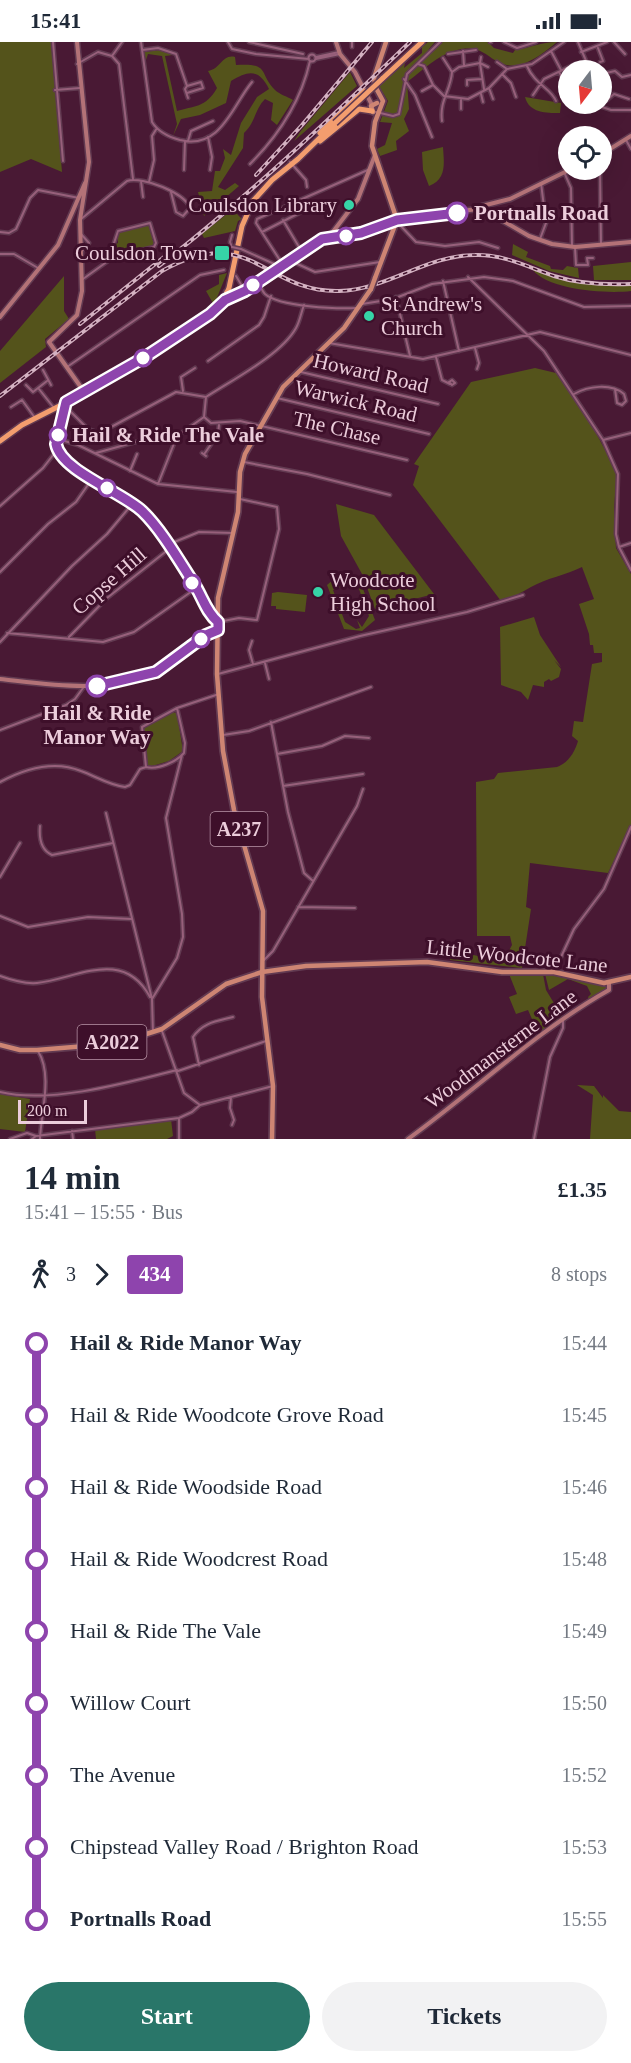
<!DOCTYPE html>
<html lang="en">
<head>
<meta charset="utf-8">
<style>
	:root { --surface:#fff; --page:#f2f2f3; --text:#1f2937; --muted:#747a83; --accent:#297669 }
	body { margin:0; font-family:"Times New Roman",serif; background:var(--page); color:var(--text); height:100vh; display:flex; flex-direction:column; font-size:22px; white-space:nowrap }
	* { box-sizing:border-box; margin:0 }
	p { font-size:20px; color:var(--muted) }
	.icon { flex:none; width:33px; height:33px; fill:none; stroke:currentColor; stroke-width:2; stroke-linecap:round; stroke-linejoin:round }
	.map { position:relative; height:1097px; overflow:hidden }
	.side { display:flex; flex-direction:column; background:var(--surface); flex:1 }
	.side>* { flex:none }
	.badge { padding:0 12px; border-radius:4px; font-size:21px; line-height:39px }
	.needle { width:39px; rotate:196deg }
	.tools { position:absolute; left:558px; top:18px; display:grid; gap:12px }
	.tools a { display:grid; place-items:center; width:54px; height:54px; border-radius:50%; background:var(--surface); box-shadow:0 6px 24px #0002; font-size:30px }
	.scale { position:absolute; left:18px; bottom:15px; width:69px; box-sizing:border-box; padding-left:6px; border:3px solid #eccddb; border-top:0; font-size:16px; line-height:21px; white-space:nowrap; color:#eccddb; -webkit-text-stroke:4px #3e0f2a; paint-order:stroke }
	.map>.badge { position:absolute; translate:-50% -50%; box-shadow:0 0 0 3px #fff }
	.legs { display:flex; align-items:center; gap:9px; height:66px; padding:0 24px; font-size:20px }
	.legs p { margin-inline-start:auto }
	.headline { display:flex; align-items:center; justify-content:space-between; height:102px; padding:0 24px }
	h1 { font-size:33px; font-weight:700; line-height:45px }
	.primary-button { display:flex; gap:12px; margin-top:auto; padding:12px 24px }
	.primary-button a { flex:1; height:69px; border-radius:36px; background:var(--accent); color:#fff; font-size:24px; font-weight:700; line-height:69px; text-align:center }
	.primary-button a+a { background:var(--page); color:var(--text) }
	ul { padding:0 24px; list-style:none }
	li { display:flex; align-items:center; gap:21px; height:72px; font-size:22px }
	li i { display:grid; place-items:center; width:9px; height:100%; margin:0 8px; background:currentColor }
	li i::after { content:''; width:15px; height:15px; margin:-8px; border:4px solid; border-radius:50%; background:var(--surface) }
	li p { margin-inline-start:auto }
	li:first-child i { background:linear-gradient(#0000 50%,currentColor 0) }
	li:last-child i { background:linear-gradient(currentColor 50%,#0000 0) }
	.status { display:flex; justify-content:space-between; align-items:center; height:42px; padding:0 30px; background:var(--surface); direction:ltr }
	.status svg { height:16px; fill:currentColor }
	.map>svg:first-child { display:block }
	.green { fill:#54531b; fill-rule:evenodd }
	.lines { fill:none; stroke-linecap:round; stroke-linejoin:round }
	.street-casing { stroke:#623a51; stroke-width:5 }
	.secondary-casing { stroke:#623a51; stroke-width:7 }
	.primary-casing { stroke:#623a51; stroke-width:8 }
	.highway-casing { stroke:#623a51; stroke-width:8 }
	.street { stroke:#97607b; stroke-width:2 }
	.secondary { stroke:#b37277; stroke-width:4 }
	.primary { stroke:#ce8573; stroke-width:4.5 }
	.highway { stroke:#f39d6e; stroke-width:5 }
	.rail-casing { stroke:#d4b2c2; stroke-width:4 }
	.rail { stroke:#3e0f2a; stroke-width:1.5; stroke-dasharray:4.5; stroke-linecap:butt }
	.street-bridge-casing { stroke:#623a51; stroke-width:5; stroke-linecap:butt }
	.primary-bridge-casing { stroke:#623a51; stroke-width:8; stroke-linecap:butt }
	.highway-bridge-casing { stroke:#623a51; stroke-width:8; stroke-linecap:butt }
	.street-bridge { stroke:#97607b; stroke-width:2 }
	.primary-bridge { stroke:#ce8573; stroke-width:4.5 }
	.highway-bridge { stroke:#f39d6e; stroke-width:5 }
	.line-1-casing { stroke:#fff; stroke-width:14 }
	.line-1 { stroke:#8e44ad; stroke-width:9 }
	.poi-dot { fill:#36d4a7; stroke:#3e0f2a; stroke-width:2 }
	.stop-1-dot { fill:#fff; stroke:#8e44ad; stroke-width:3 }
	.labels { text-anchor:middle; stroke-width:6; stroke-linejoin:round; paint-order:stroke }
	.shield { fill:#3e0f2a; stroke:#b894a6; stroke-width:1.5 }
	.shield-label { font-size:20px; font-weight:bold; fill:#eccddb }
	.poi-label { font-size:21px; fill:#eccddb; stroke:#3e0f2a; text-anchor:end }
	.stop-label { font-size:21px; font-weight:bold; fill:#eccddb; stroke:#3e0f2a; text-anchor:start }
	.street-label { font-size:21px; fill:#eccddb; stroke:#3e0f2a }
</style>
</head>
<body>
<div class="status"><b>15:41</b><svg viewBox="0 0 49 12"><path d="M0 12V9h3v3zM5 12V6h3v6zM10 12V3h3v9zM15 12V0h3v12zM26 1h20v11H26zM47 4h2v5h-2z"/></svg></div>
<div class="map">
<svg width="631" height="1097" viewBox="0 0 631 1097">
	<rect width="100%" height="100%" fill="#491934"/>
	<path class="green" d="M0 0H51L62 130 31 117 0 130Z
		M428 0H435L428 8 442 0H488L494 6 513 11 515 8C530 6 541 0 557 0 544 11 522 29 503 22 485 15 482 2 457 8 437 13 423 28 407 40L409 67 404 77 409 89 396 99 397 108 380 114 377 107 385 103 392 81 380 80 388 59 379 44 405 21 404 26 422 11V5Z
		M160 8 173 13 165 14 177 69C193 64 206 66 217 46L208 29C221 27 222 12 235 15L236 23C271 21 258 31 275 48 279 52 288 55 293 58L277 83 271 78 273 61 265 57C255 67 255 81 244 91L243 106 218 145 225 148 235 141 239 144 204 174 198 150 212 149 215 129H220L225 116 223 107 231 113 241 81 257 55 269 47C259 27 249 28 231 39L226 61 200 73 181 77 173 94 177 82 162 14 148 12 146 18 144 10Z
		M350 30 357 44 294 99 300 90Z
		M525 55 561 61 560 71C546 71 529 71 525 55Z
		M443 105C444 121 447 137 429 144L423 128 422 110Z
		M248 155 237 172 242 177 238 179 235 189 204 196 202 192Z
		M144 181H150L151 192 154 195 152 198H155L156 203 128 211 127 209 118 211 119 213 110 216 113 207 116 208 117 204 114 203 118 201V189L134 187 133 184 139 182 140 185Z
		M513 202 528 210 526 215 550 224 551 227 563 228 567 224 578 226 579 236 549 229 512 213Z
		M631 220V238H594L593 224Z
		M533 228 578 241 631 244V249C607 252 548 248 533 228Z
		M227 231 214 263 206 249 219 242V233Z
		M64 234V269L69 277 45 297 46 305 0 341V309Z
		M535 326 556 331 583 367 617 430 614 466 616 506 631 532V783L608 831 530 821 526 865 531 867 522 926 450 918 451 904 461 910 503 920 512 903 510 894H477L476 740 494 737 498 731 557 725C568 721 575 710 578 699L572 694 574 679 583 680 592 622 602 620V611H594L593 603H590L589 592 579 562 594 557 582 525C566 533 547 536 531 545 520 551 513 556 501 559L413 443 419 424 414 422 471 340Z
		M336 462 374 473 434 552 375 567 362 532 341 494Z
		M341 531 358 534 375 578 362 589 344 587 327 543ZM356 539 369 574 362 585 357 578 360 586 356 587 345 580 333 548Z
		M278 550 307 553 305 570 276 567V564H271L272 551Z
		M534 575 540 593 561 625 554 618 561 627 559 635 551 639 549 637 544 640V645L533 643 528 658 521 650 501 643 500 585Z
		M172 670 177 671 183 709 169 719 149 725 147 722 143 687Z
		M509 932H543L546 948 563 976 539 993 528 968 516 972 509 955 517 952Z
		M545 932 606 944 607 946 589 958 588 955 591 952 587 944 568 937 549 948Z
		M577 1043 594 1044 603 1056V1053L619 1069 631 1070V1097H590L593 1053Z
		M0 1052 30 1057 25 1090 0 1087Z
		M171 1077 173 1094 167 1097H96L95 1087Z"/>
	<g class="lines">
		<defs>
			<path id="street" d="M53 0 63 119
				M141 0 152 80C158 90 169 95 180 98 221 108 232 64 252 40
				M228 0 232 7 256 12 309 17
				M249 0 303 12
				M352 0V5
				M490 0H491
				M504 0 517 6 536 0
				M578 0 590 28
				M614 0 625 12
				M598 6 603 19 600 20
				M142 8 158 6 176 12 187 44 201 40 203 46 187 51
				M463 9 464 24
				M551 9 561 28
				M581 10 607 0
				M448 12 476 8
				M308.5 16a3.5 3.5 0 1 1 7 0a3.5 3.5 0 1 1-7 0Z
				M112 14 122 0
				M316 15 339 10
				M481 15 480 21 488 25
				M443 16 452 30
				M316 17 340 12
				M497 20 507 27
				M77 22 98 10 112 14 119 22 133 137
				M418 22 424 24 433 43 444 54 468 57 489 46 507 27 532 22 564 0
				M527 24C535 43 551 46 556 59
				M452 30 459 25 480 21 484 47
				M559 30 568 45
				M502 32 511 41 516 55
				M602 32 615 29 622 35 631 33
				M404 37 415 53 432 95
				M467 43V38L482 37
				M187 44 185 47 188 56
				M489 46 493 57
				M55 48 80 46
				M422 49 433 43
				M481 52 483 60
				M533 53 544 37 575 22
				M461 58V67
				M602 58H607L614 52 629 57
				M593 62 611 68H631
				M376 70 393 74 399 72 407 32 440 0
				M442 79C439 59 451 48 452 30
				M208 95 212 115 210 128
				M626 98 631 107
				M188 99 191 89 213 79
				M290 120 306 138 307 145
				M250 122C279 93 301 59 310 19
				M184 128 185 99
				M600 128 601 203
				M564 130 571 146 572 204
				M141 139 143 155
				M149 140 154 118 152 94 157 86
				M80 178 127 139C143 134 185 151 190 166L183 174 176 170 171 150
				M283 178 302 210
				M398 181 416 200 445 204 479 200 498 206
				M0 190 9 191 16 187 30 156 38 148 79 156
				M262 190 317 162
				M81 192 89 201 82 209
				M232 193 230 200 232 205
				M540 197 546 181 541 141
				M575 205 576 223H588L587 216H593
				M241 207 281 225
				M0 212H14L38 226
				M291 219 315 230 380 220
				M283 223 256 181 257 177 370 127
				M236 234 245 249
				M468 235 544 309 603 398 618 432 616 492 619 505 631 528
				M83 237 108 219 118 189 150 181 156 201 154 205 110 216
				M443 239 459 309
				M258 240C260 243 262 249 265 252 279 265 338 267 357 266
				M396 255 410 314
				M362 262 393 257 432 242 484 235 513 239 584 265 631 264
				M329 301 423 317 540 290 631 313
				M475 306 479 321 477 327
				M436 315 442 338 450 342
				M208 319 259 283 264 275 271 254
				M67 325 200 233 224 228
				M43 328 51 343
				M301 330 438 362
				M452 338 455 341 452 343 449 340Z
				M26 343 33 350 47 339
				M39 347 54 366
				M183 349 181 335 195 326
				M574 352C588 344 611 341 624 352L626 359 622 363 617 361 615 347
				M206 355 204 375 211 381 240 379 407 418
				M206 355C232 338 281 313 296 286 300 279 301 271 304 263
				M277 356 429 392
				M11 365 22 358 35 376
				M66 365 88 387 100 391 176 350 206 355
				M58 397 78 403 158 442 237 450
				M603 398 631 391
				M96 411 139 399
				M202 411 206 414
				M205 411 218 392 219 383
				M244 420 307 432 390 453
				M130 429 137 412
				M158 442 177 394 204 375
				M0 464 43 426 57 408
				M167 503 199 490 233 491
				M619 505 631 501
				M0 530 48 482 76 460 92 437
				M218 580 239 576 257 578 279 487 277 465 240 457
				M7 591 103 600 134 590 195 547
				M69 595 107 556 169 507
				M252 599 249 608 253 622
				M0 600 72 524 107 492 133 461
				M265 621 269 637
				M218 632 360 594 467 570 523 553
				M177 666 142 685 146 725C158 728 176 720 184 711L185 701 177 666 219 652
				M271 680 288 770 304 831 313 839
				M0 688 66 663 75 657 83 646
				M223 693 249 689 371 645
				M277 712 322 704 345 694 369 696
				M0 740C24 727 54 718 81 729 95 734 109 743 125 745L130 743 140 727 146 725
				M283 744 363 732
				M106 771 152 957
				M40 784C39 795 41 808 52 813L113 801
				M0 835 20 801
				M298 865 355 866
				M0 874 28 885 88 875 132 877
				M264 918 273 909 357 764 363 747
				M554 930 574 887 604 847 631 785
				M0 934C11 938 25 942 37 941 76 937 123 905 150 955
				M162 989 184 1051 200 1063 273 1044
				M153 991 152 957 177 916 183 895 182 872 166 776 182 713
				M38 1009C53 1033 41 1070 40 1097
				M199 1023 193 995C203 980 218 979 233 975
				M178 1029 266 999
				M0 1050C51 1062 126 1041 177 1028
				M231 1055 230 1066 234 1078 232 1083
				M72 1089 73 1097
				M10 1097 27 1091 36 1094
				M32 1097 36 1094 179 1076 192 1070 200 1063
				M179 1097V1076
				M534 1097 550 1015 563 986V978"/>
			<path id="secondary" d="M77 0 89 120 80 178 82 249 77 273 49 300 85 351
				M336 0 340 12 355 30 372 63
				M602 112 631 94
				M479 168 482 164 510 157 569 128
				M329 195 353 193 397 178 477 167 493 173 529 194 552 202 575 205 631 200
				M226 250 236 252 245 249 329 195 358 157 375 113
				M0 275 58 203 85 141
				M66 360 56 401C60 429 122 451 142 469 163 489 180 520 195 545 203 557 207 571 217 580
				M0 637C54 643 105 652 157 630 176 621 198 590 218 588
				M408 1097C476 1048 536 989 609 948V941"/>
			<path id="primary" d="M373 70 371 64 377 61
				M375 236 397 178 372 104 375 80 383 59 376 46 374 36 386 0
				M0 1003 20 1008H37L86 1004 137 995 162 987 226 942 262 930 306 924 427 920 502 930H554L604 941 631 935
				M272 1097 273 1044 262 955 263 869 234 768 223 709 217 632 218 556 238 470 240 430 245 412 283 345 344 286 371 247"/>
			<path id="highway" d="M382 37 422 0
				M320 91 363 49
				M320 99 359 67 372 69
				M0 399 22 383 85 351 145 315 222 262 229 246 242 184 253 159 272 138 298 117 335 81"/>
		</defs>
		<use href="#street" class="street-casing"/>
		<use href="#secondary" class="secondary-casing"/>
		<use href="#primary" class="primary-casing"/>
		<use href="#highway" class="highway-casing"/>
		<use href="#street" class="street"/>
		<use href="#secondary" class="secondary"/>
		<use href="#primary" class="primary"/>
		<use href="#highway" class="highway"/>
		<defs>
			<path id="rail" d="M256 133 302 83 372 0
				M159 224C248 155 329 77 410 0
				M80 282 164 215
				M0 354 162 229C251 179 264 251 339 249 387 248 426 213 475 213 503 212 528 225 554 234 579 242 605 243 631 242"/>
		</defs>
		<use href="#rail" class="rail-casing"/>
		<use href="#rail" class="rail"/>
		<defs>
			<path id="street-bridge" d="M232 205 241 207"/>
			<path id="primary-bridge" d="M371 247 375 236"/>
			<path id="highway-bridge" d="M335 81 382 37"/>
		</defs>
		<use href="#street-bridge" class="street-bridge-casing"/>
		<use href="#primary-bridge" class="primary-bridge-casing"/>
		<use href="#highway-bridge" class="highway-bridge-casing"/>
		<use href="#street-bridge" class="street-bridge"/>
		<use href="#primary-bridge" class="primary-bridge"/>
		<use href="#highway-bridge" class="highway-bridge"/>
	</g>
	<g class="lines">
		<defs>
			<path id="line-1" d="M97 644 156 630 206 593 218 588V580C207 571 203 557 196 545 181 522 162 488 142 469 122 450 61 429 56 402L66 360 145 315 210 272 225 258 245 249 322 197 361 191 397 178 457 171"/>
		</defs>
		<use href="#line-1" class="line-1-casing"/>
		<use href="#line-1" class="line-1"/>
	</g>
	<g class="poi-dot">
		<circle cx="349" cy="163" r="6"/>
		<rect x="214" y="203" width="16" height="16" rx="3"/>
		<circle cx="369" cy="274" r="6"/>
		<circle cx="318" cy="550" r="6"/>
	</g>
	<g class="stop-1-dot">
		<circle cx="457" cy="171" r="10"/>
		<circle cx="346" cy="194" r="8"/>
		<circle cx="253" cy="243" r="8"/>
		<circle cx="143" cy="316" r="8"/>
		<circle cx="58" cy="393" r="8"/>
		<circle cx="107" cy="446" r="8"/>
		<circle cx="192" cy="541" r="8"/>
		<circle cx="201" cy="597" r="8"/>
		<circle cx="97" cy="644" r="10"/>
	</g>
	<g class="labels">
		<g class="shield">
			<rect x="210.5" y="770" width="57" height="34" rx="4.5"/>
			<rect x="77.5" y="983" width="69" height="34" rx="4.5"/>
		</g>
		<g class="shield-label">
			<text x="239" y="794">A237</text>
			<text x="112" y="1007">A2022</text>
		</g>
		<g class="poi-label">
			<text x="337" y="170">Coulsdon Library</text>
			<text x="208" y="218">Coulsdon Town</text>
			<text x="381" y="269" text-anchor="start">St Andrew's<tspan x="381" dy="24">Church</tspan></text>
			<text x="330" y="545" text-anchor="start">Woodcote<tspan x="330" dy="24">High School</tspan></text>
		</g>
		<g class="stop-label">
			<text x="474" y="178">Portnalls Road</text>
			<text x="72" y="400">Hail &amp; Ride The Vale</text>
			<text x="97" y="678" text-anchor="middle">Hail &amp; Ride<tspan x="97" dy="24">Manor Way</tspan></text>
		</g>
		<g class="street-label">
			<text transform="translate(371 331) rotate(13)" y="7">Howard Road</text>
			<text transform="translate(356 359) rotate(13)" y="7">Warwick Road</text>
			<text transform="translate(337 386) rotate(13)" y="7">The Chase</text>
			<text transform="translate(109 539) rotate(-41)" y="7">Copse Hill</text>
			<text transform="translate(517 914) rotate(6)" y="7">Little Woodcote Lane</text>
			<text transform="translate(501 1007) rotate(-37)" y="7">Woodmansterne Lane</text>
		</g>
	</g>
</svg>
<div class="tools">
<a><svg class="needle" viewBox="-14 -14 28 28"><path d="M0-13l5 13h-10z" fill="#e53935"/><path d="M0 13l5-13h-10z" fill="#747a83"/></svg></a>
<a><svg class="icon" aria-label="locate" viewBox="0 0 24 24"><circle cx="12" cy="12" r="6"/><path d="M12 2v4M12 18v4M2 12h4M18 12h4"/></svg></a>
</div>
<div class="scale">200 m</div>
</div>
<section class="side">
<div class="headline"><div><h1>14 min</h1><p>15:41 – 15:55 · Bus</p></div><b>£1.35</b></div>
<div class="legs"><svg class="icon" aria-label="walk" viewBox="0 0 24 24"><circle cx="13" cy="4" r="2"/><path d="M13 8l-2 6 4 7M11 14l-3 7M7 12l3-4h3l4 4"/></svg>3<svg class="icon" aria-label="forward" viewBox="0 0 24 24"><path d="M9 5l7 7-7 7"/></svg><b class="badge" style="background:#8e44ad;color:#fff">434</b><p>8 stops</p></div>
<ul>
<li><i style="color:#8e44ad"></i><b>Hail &amp; Ride Manor Way</b><p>15:44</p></li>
<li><i style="color:#8e44ad"></i><span>Hail &amp; Ride Woodcote Grove Road</span><p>15:45</p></li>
<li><i style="color:#8e44ad"></i><span>Hail &amp; Ride Woodside Road</span><p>15:46</p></li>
<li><i style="color:#8e44ad"></i><span>Hail &amp; Ride Woodcrest Road</span><p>15:48</p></li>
<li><i style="color:#8e44ad"></i><span>Hail &amp; Ride The Vale</span><p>15:49</p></li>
<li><i style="color:#8e44ad"></i><span>Willow Court</span><p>15:50</p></li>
<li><i style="color:#8e44ad"></i><span>The Avenue</span><p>15:52</p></li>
<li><i style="color:#8e44ad"></i><span>Chipstead Valley Road / Brighton Road</span><p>15:53</p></li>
<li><i style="color:#8e44ad"></i><b>Portnalls Road</b><p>15:55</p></li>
</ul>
<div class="primary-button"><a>Start</a><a>Tickets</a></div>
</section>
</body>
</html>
